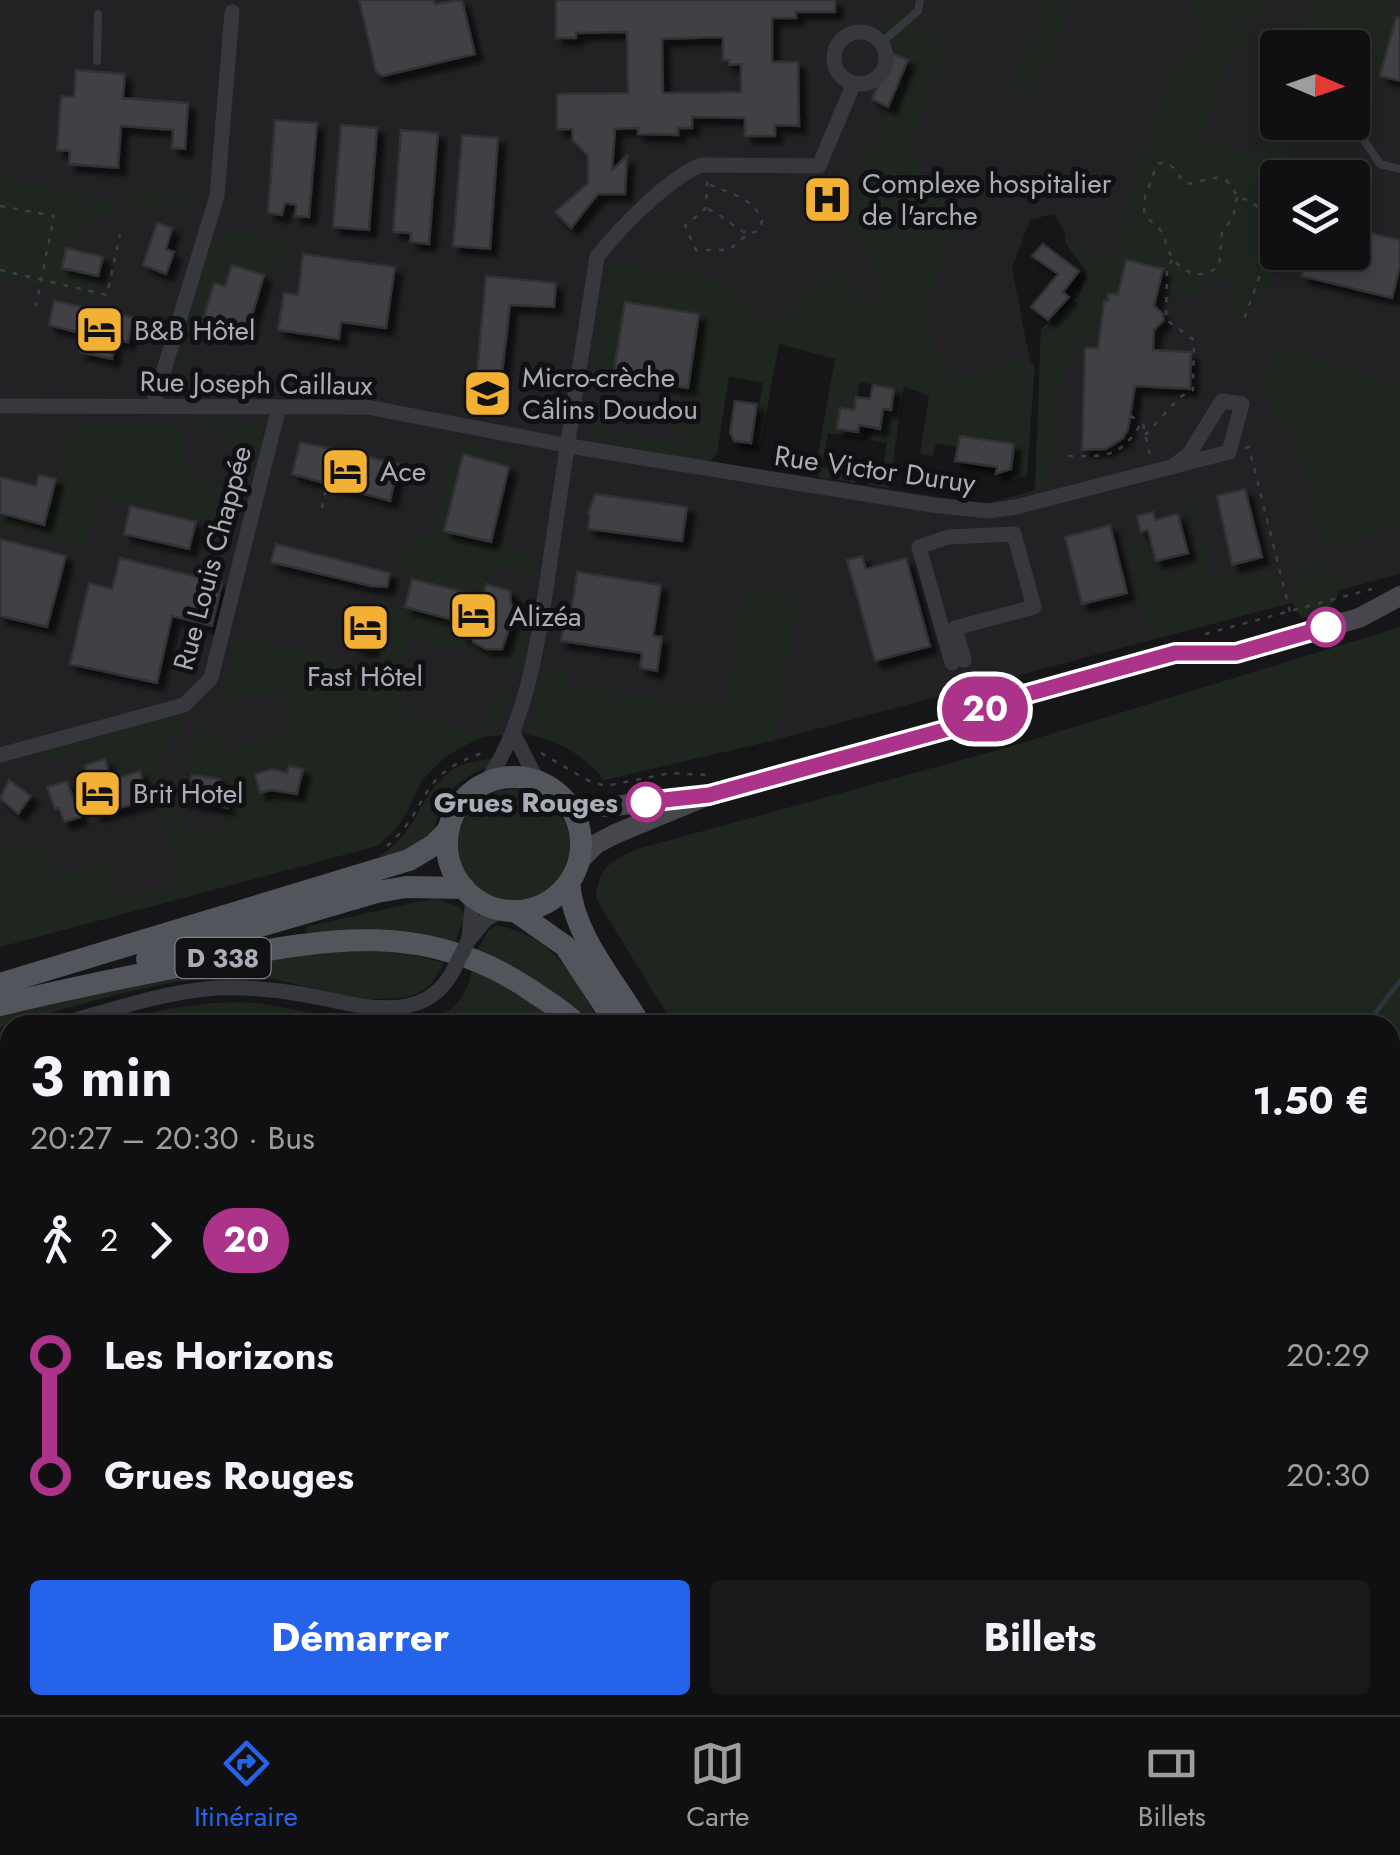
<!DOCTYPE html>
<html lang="fr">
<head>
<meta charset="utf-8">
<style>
	:root { --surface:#101012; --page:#19191b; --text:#f1f3f6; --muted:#9c9d9f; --line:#303032; --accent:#2563eb }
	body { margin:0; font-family:Jost,sans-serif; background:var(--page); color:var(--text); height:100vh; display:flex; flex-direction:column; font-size:38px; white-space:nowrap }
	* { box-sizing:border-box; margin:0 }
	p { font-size:32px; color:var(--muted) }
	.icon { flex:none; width:55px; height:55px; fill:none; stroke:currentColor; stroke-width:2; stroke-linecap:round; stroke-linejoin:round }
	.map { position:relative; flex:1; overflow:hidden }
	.panel { position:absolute; left:0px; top:1015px; width:1400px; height:700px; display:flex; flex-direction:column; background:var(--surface); border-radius:30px 30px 0 0; box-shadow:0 5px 15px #0003,0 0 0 2px var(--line) }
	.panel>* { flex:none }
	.badge { padding:0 20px; border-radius:32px; font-size:35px; line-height:65px }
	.needle { width:65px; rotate:92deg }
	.tools { position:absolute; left:1260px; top:30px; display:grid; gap:20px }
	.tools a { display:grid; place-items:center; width:110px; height:110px; border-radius:10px; background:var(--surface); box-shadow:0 5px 15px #0003,0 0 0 2px var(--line); font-size:50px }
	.map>.badge { position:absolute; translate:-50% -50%; box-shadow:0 0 0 5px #fff }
	.legs { display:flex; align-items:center; gap:15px; height:110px; padding:0 30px; font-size:32px }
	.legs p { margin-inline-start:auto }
	.headline { display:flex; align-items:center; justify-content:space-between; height:170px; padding:0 30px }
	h1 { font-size:55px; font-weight:700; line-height:75px }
	.action { display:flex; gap:20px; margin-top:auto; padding:20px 30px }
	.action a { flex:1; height:115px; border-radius:10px; background:var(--accent); color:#fff; font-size:40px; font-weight:700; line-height:115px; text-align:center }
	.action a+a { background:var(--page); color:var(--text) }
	ul { padding:0 30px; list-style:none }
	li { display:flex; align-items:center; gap:35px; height:120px; font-size:38px }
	li i { display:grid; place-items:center; width:15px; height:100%; margin:0 12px; background:currentColor }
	li i::after { content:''; width:25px; height:25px; margin:-12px; border:8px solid; border-radius:50%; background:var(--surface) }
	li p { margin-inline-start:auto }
	li:first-child i { background:linear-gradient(#0000 50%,currentColor 0) }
	li:last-child i { background:linear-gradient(currentColor 50%,#0000 0) }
	.tabs { display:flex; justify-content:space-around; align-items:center; height:140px; border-top:2px solid var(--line); background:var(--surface); font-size:28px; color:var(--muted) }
	.tabs a { display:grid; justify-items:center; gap:5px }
	.tabs .on { color:var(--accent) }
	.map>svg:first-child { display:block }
	.built { fill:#222225; fill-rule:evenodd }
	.green { fill:#1e261f }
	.water { fill:#2c353c }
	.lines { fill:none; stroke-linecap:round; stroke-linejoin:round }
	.stream { stroke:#2c353c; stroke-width:5 }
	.building { fill:#404145; stroke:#303034; stroke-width:2.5; fill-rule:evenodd; filter:url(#shadow) }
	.path { stroke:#3d3f44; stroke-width:2.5; stroke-dasharray:5 8; stroke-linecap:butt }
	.lane { stroke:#37383d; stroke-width:8 }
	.street { stroke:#37383d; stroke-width:15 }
	.secondary { stroke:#45474d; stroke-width:20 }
	.primary { stroke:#53555c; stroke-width:22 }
	.street-bridge { stroke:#37383d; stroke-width:15 }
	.line-1-casing { stroke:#fff; stroke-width:22 }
	.line-1 { stroke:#ac338a; stroke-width:15 }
	.stop-1-dot { fill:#fff; stroke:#ac338a; stroke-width:5 }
	.labels { text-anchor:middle; stroke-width:10; stroke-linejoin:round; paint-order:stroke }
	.shield { fill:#111113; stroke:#7b7e86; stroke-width:2.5 }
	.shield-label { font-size:25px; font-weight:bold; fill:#a8adb8 }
	.poi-label { font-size:28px; fill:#a8adb8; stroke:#111113; text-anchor:start }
	.street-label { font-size:28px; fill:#a8adb8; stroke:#111113 }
	.stop-label { font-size:28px; font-weight:bold; fill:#a8adb8; stroke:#111113; text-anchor:end }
</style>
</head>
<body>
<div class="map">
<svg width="1400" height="1715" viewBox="0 0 1400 1715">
	<defs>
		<filter id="shadow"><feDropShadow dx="7" dy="7" stdDeviation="2.5" flood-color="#0009"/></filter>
	</defs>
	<rect width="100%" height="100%" fill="#161618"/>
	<path class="built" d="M0 0H1400V574L775 740 604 780 589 762 557 741 520 733 483 737 449 753 422 780 406 815 391 835 0 947ZM1278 48H1352V122H1278ZM1278 178H1352V252H1278ZM1049 215 1055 216 1064 231 1066 244 1087 271 1079 296 1041 329 1035 490 985 504 708 461 730 329 986 397 1030 361 1012 268 1030 220Z"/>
	<path class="green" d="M1036 0H1066L1068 7 1052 56 1026 96 1013 84 1014 68C1031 54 1028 38 1042 29L1034 17Z
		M1193 0H1262L1260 10 1238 22 1239 32 1250 45 1231 57 1198 141 1257 156 1277 100 1278 122 1303 123 1282 177 1278 178V253L1263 306 1259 305 1255 284 1251 288 1242 322 1226 314C1234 302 1238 290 1225 280H1204L1195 298 1169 296V271L1126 261 1119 287 1121 295 1108 294V301H1104L1100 336C1051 343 1053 448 1049 486L1035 490 1041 329 1079 296 1087 272 1066 244 1114 262 1141 149H1148L1168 76 1200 32 1189 3Z
		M1310 0H1399L1373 103 1353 100 1352 48 1292 47 1290 40 1310 12Z
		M898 15 951 47 939 68 911 145 928 184 942 192 954 216 955 229C933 281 913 323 948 373L973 375 998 362 1030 361 1035 366 1027 475 1011 481 1014 444 960 436 958 447 936 443 933 456 920 454 929 396 904 386 889 488 868 485 869 475 881 476 887 443 871 440 874 428H880L883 409H891L894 389 860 382 854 410 840 408 837 428 858 432 859 425 865 426 863 438 828 433 822 467 858 473 857 483 820 478 815 472 835 359 779 344 760 447 752 445 763 383 729 376 717 453 707 465 691 459 596 440 584 424 587 398 607 399 605 431 678 443 688 388 614 376 608 383 591 381 608 266 624 260 653 273 697 274 730 284 762 318C792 319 791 308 808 290 817 280 830 273 842 268L858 300 874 306C885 275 866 249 844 227L866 154 908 60 893 54 894 44 885 30 888 20Z
		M0 176 125 205 132 183 205 200C148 206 78 199 62 267L98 276 93 298 0 277Z
		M230 231 288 239 279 268 266 265 264 275 232 265 225 286 214 284 198 336 189 334 178 372 191 375 188 386 212 392 217 379 219 389 217 400 189 398 173 389 169 376 205 255 215 240Z
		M1276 347 1400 386V527L1321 547 1292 433 1278 435 1263 387Z
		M191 421 257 422 264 435 258 457 225 450V428L191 429Z
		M180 422 187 476 226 487 232 459 256 465 237 529 97 497 84 549 82 546 0 526V513L44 524 71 423Z
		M454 440 525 454 509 467 463 455 444 531 539 556 536 576 491 566 483 597 396 575 407 534 431 538Z
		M1185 473 1213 580 1274 567 1283 605 1151 640 1124 541 1145 536 1153 566 1168 563 1171 575 1187 570 1185 560 1200 555 1180 475Z
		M1311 563 1335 568C1349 597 1329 612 1302 618 1286 599 1290 577 1311 563Z
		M743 589 799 599 775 740 604 780C583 755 562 742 530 735L543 667 568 671 567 686 724 708Z
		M524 597 532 599C529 620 530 665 506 672L508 662 408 638 400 672 410 675 400 712 483 733 493 694 500 696 503 683 509 685 512 695 497 731C469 742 441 755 423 780 404 805 406 823 377 846L0 947V850L8 839 14 843 16 854 47 844 56 877 104 862 117 901 181 880 161 810H114L147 800 140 772 111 780 104 760 85 765 83 753 47 763 43 750 176 713 182 717 180 738 171 735 156 767 165 772C158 796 166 805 187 817L185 831 224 837 228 808 223 790 219 789 220 779 179 772 195 740 194 715 216 733 223 750 290 731 280 691 221 702 237 635 371 668 388 602 465 623 462 635 487 649 510 652Z
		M1400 627V1345L1390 1337V1025H674L596 899C598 867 610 862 637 849L1009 747Z
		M494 758 491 765C474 773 458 780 447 796 438 807 438 821 432 832 423 850 394 855 377 857 416 837 418 797 448 773 461 762 478 761 494 758Z
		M458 845a56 56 0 1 1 112 0a56 56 0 1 1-112 0Z
		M435 898 459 907 465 915 455 942 381 930 311 934 304 930 309 926Z
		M496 925C556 938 573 975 601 1025L539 983 477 951 488 931Z
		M328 951 403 952 444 963C433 984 424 995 399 998 346 1005 293 977 240 976 170 975 68 1008 0 1028V1014L233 964Z
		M472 971 517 989 558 1025H103C153 1011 203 999 255 1003 309 1007 429 1056 465 992 468 986 470 977 472 971Z
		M10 1051V1501L0 1502V1054Z
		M502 1705H662L657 1715H506Z
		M759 1705H977L983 1715H770Z
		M1179 1705H1380L1381 1715H1185Z"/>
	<path class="water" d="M10 1501V1640L0 1612V1502Z"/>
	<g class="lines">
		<path class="stream" d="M1366 1025 1400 981
			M1390 1331 1400 1327
			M0 1451 10 1449"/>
	</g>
	<path class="building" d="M359 0H434L435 4 462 0 475 54 383 76 376 72Z
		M556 0H835V12H796V18H772V62H798L799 126 775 125V136H745V118L692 117V128H678V135L638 134V128L615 129 612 170 627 156 625 194H598L571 228 555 212 588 183V156L573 141 572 129H557V94L628 93 627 32 576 33V38H556ZM723 37V60H729V65L741 64V92L663 93 662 39Z
		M1396 17 1400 18V81L1380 76Z
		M893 54 908 60 888 107 872 99Z
		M76 70 125 74 123 98 188 103 185 149 172 148 173 130 121 126 118 168 69 164 70 151 57 150 61 96 74 97Z
		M275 120 317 123 309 217 295 216 296 205 285 203 282 215 268 213Z
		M341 125 377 128 369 230 333 227Z
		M401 130 438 133 429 244 410 242 411 233 393 232Z
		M462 135 498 138 490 249 453 246Z
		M157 223 172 228 166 249 174 252 166 274 143 265Z
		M1352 229 1400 240V266L1392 298 1302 276 1308 252H1352Z
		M1043 244 1079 271 1063 292 1069 297 1048 320 1031 307 1058 274 1032 256Z
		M66 248 103 257 98 276 62 268Z
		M303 254 395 267 386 328 341 322 339 339 278 330 284 293 298 295Z
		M1126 260 1163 269 1154 306 1162 313 1164 320 1154 330 1153 350 1191 352 1190 389 1135 386 1128 429 1123 438 1106 449 1082 450 1085 348H1098L1104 301H1108V294H1118Z
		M232 265 264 275 248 329 230 336 201 327 214 283 225 286Z
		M486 276 556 283 554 307 510 305 498 407 474 404Z
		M54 301 133 317 128 342 115 340 112 359 80 352 84 334 49 325Z
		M625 302 699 314 688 388 613 376Z
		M873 385 894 389 891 410 883 409 880 429 859 425 858 432 837 429 840 408 854 410 856 397 870 399Z
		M735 401 757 404 751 443 734 441 730 433Z
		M960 436 1014 444 1011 469 996 474 997 467 955 461Z
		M300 442 399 464 390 501 292 474Z
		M463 454 509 467 491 542 444 531Z
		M39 475 56 479 44 525 0 513V477L36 486Z
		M1245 489 1262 557 1232 565 1217 496Z
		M595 494 687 507 682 541 588 529 590 516 588 514Z
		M130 506 196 522 189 549 124 534Z
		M1153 512 1155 520 1178 514 1188 553 1156 561 1148 530 1141 532 1137 516Z
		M1110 525 1127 593 1082 604 1065 537Z
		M0 539 66 556 47 627 0 616Z
		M276 544 390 573 387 587 371 586 271 562Z
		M862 556 866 569 906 558 930 646 875 661 847 560Z
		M120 558 222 583 212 626 172 616 157 683 70 664 89 583 112 589Z
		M577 572 661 585 653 636 662 637 657 671 640 668 642 653 561 641 564 622H570Z
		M412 579 483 597 486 584 510 591 511 604 517 606 502 649H486L473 642V639L461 636 465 623 405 607Z
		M358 608 380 613 371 650 354 646 355 642 350 641Z
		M105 759 111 780 140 771 148 800 95 815 85 765Z
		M289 766 303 769 297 794 271 790 260 793 255 774 272 769 287 773Z
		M192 775 220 779 219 789H223L228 808 184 800 180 790 183 781 191 782Z
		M9 780 31 796 18 814 0 798Z
		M67 781 80 817 64 822 59 808 55 809 47 787Z"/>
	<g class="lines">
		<path class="path" d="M707 181 706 208 685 226 696 250H729L744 237 759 230 762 221C754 197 730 194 708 184
			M1237 197 1233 217 1222 232 1219 266C1198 284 1177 270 1167 248 1164 240 1167 239 1162 232 1157 225 1149 221 1144 214L1145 197 1157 164C1174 159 1175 174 1186 184 1208 182 1224 165 1237 197 1297 210 1253 287 1243 323
			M0 206 54 216 36 306
			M708 209C723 215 732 227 747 233
			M0 270 107 295 120 234
			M1166 315 1167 270 1172 260
			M1130 416 1141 421
			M1143 424 1150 455
			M1145 435 1180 397 1193 390 1194 340 1164 318
			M1245 448 1249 447 1292 620
			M1068 456C1108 457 1121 457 1142 422
			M322 508 327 485
			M1205 634 1372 589
			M541 753 587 780 605 786 671 773 708 775
			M387 846C433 806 414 774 486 752"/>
		<path class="lane" d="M881 43 918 11 920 0
			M97 61 98 14
			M1352 122 1380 164 1400 169"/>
		<path class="street" d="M834 58a26 26 0 1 1 52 0a26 26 0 1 1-52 0Z
			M0 406 367 407 575 447 932 505 989 511 1016 507 1229 452 1242 404 1222 401 1189 454 1172 467
			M153 406 217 196 232 12
			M952 663 919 547 948 537 1014 534 1034 607 955 628 964 660
			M513 733 537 780
			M0 755 184 705 211 678 279 407
			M484 784C535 718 544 595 557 514 570 428 583 343 597 257 620 228 667 179 701 165L819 166 854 83
			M469 937 473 897
			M468 941 486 919 504 910
			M58 1025C109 1011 162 992 216 988 245 987 273 989 301 994 353 1003 424 1030 454 969
			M0 1041 10 1038
			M0 1668 10 1692
			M15 1705 19 1715"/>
		<path class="secondary" d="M569 805 607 807 692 796
			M580 860 596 844 615 834 709 795 959 726 995 703 1175 653H1235L1359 618 1400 596"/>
		<path class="primary" d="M447 844a67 67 0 1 1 134 0a67 67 0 1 1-134 0Z
			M569 883C574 938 614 979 640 1025
			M515 911 565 946 617 1025
			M147 959 377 892 406 887 464 888
			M0 984 409 860 434 845 449 829
			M0 1005C67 989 135 975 203 962 320 940 421 917 529 989 545 1000 564 1011 578 1025
			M1027 1705 1033 1715"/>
		<path class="street-bridge" d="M454 969 468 941"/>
	</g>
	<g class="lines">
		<defs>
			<path id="line-1" d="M646 802 709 795 959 726 995 703 1175 653H1236L1326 627"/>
		</defs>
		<use href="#line-1" class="line-1-casing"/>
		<use href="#line-1" class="line-1"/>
	</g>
	<defs>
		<symbol id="hospital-square" viewBox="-11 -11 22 22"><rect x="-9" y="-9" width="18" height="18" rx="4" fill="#f2b134" stroke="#111113"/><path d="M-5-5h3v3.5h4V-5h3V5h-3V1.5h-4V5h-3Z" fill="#111"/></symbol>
		<symbol id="hotel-square" viewBox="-11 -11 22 22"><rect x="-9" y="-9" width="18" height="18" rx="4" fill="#f2b134" stroke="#111113"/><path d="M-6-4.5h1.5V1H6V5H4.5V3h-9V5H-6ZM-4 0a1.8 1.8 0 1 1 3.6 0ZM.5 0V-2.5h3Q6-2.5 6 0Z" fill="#111"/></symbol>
		<symbol id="school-square" viewBox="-11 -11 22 22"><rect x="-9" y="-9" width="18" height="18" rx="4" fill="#f2b134" stroke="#111113"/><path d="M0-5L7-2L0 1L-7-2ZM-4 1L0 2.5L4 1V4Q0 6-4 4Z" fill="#111"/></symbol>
	</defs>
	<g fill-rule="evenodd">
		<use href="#hospital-square" x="800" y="172" width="55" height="55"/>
		<use href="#hotel-square" x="72" y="302" width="55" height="55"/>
		<use href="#school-square" x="460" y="366" width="55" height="55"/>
		<use href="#hotel-square" x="318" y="444" width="55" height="55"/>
		<use href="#hotel-square" x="446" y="588" width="55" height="55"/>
		<use href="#hotel-square" x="338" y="600" width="55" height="55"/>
		<use href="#hotel-square" x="70" y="766" width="55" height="55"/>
	</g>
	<g class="stop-1-dot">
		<circle cx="1326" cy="627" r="18"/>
		<circle cx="646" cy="802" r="18"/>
	</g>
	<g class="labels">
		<rect class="shield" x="175.5" y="938" width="95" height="40" rx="8"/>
		<g class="shield-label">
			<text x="223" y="967">D 338</text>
		</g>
		<g class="poi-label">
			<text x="862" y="193">Complexe hospitalier<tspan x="862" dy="32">de l'arche</tspan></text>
			<text x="134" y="340">B&amp;B Hôtel</text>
			<text x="522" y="387">Micro-crèche<tspan x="522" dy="32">Câlins Doudou</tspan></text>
			<text x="380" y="481">Ace</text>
			<text x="509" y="626">Alizéa</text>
			<text x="365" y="686" text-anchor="middle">Fast Hôtel</text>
			<text x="133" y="803">Brit Hotel</text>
		</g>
		<g class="street-label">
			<text transform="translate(256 383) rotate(1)" y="10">Rue Joseph Caillaux</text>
			<text transform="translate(875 469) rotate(8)" y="10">Rue Victor Duruy</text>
			<text transform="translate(212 558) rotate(-75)" y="10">Rue Louis Chappée</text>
		</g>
		<g class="stop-label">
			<text x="618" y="812">Grues Rouges</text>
		</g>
	</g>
</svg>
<div class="tools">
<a><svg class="needle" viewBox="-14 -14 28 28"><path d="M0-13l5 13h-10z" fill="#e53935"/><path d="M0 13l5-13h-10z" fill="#9c9d9f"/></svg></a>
<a><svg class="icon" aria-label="layers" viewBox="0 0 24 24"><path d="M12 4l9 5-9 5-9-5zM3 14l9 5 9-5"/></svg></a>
</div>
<b class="badge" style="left:985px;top:709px;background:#ac338a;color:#fff">20</b>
<section class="panel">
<div class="headline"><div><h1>3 min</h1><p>20:27 – 20:30 · Bus</p></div><b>1.50 €</b></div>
<div class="legs"><svg class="icon" aria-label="walk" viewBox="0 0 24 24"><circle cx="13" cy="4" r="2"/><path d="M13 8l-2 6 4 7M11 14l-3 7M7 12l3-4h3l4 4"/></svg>2<svg class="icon" aria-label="forward" viewBox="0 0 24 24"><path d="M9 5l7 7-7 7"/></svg><b class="badge" style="background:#ac338a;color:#fff">20</b></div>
<ul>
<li><i style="color:#ac338a"></i><b>Les Horizons</b><p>20:29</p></li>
<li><i style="color:#ac338a"></i><b>Grues Rouges</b><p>20:30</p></li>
</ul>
<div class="action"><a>Démarrer</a><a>Billets</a></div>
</section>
</div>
<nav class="tabs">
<a class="on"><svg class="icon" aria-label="directions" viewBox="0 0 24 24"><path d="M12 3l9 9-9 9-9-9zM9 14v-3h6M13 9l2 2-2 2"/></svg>Itinéraire</a>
<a><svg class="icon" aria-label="map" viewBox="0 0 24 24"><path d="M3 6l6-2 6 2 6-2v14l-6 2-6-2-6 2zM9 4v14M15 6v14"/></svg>Carte</a>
<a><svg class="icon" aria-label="tickets" viewBox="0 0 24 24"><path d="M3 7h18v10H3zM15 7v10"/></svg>Billets</a>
</nav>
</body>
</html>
